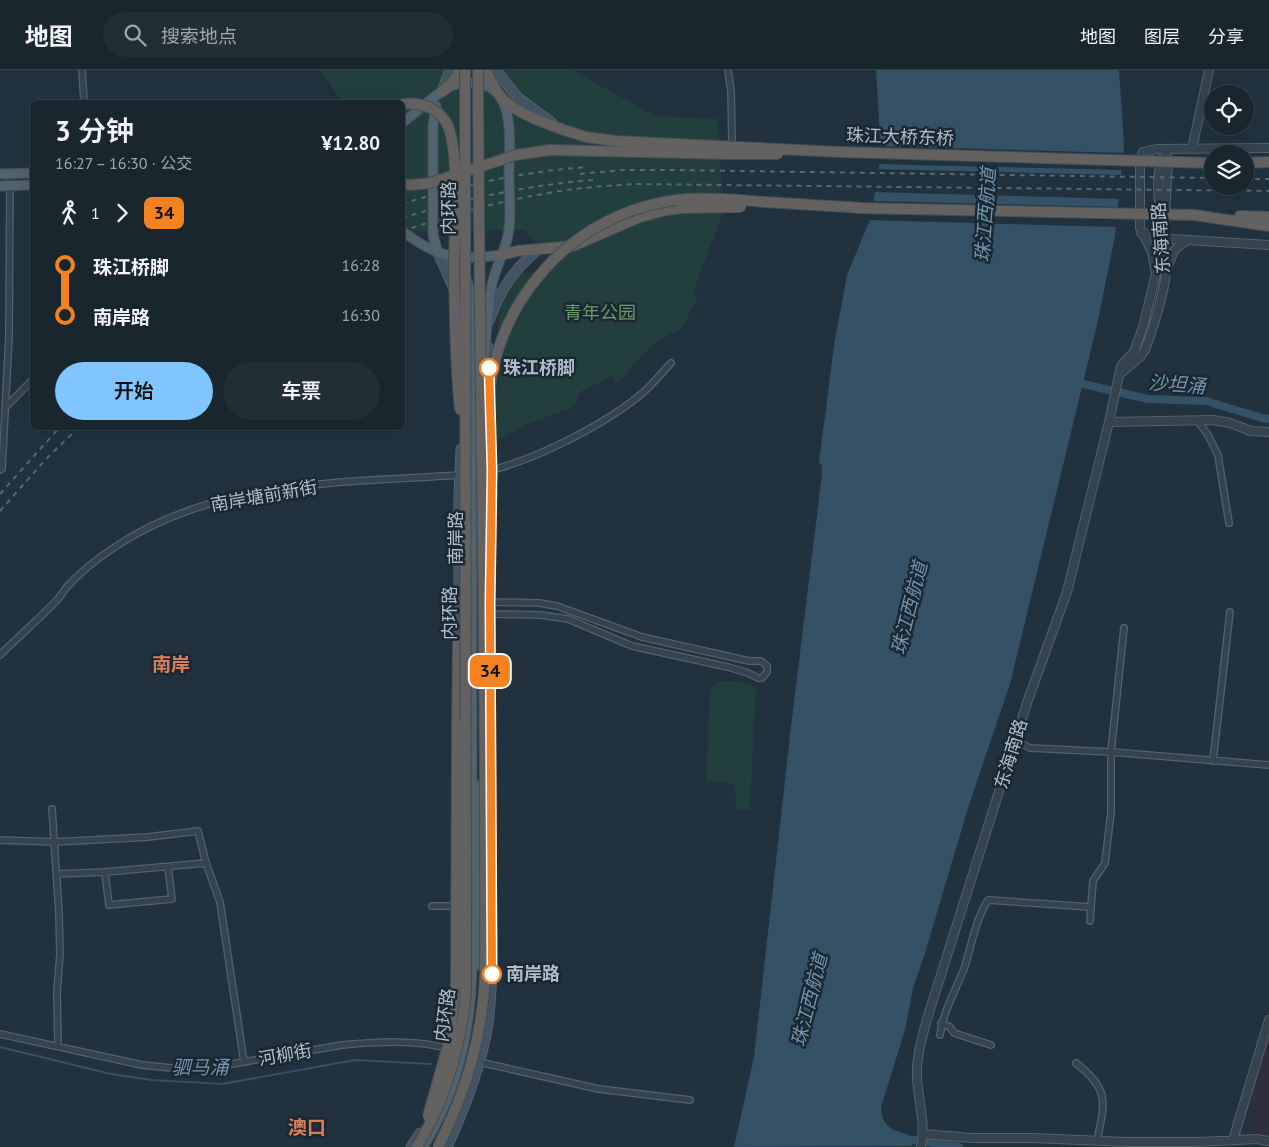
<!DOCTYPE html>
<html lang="zh">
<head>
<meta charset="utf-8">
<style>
	:root { --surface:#19262e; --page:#222e36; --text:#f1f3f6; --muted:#9fa5aa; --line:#37434a; --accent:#80c5ff }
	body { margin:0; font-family:"PT Sans","Noto Sans SC",sans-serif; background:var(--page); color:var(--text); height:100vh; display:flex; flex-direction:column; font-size:19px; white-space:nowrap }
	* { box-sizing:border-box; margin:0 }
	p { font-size:16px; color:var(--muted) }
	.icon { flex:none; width:28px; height:28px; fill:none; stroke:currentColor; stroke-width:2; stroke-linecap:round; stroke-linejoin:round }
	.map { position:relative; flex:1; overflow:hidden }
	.sheet { position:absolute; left:30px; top:30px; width:375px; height:330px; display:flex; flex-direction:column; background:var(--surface); border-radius:8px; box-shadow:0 5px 20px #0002,0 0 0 1px var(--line) }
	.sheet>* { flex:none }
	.badge { padding:0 10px; border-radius:8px; font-size:18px; line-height:32px }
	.controls { position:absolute; left:1204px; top:15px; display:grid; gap:10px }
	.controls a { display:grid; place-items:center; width:50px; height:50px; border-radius:50%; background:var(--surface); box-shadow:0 5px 20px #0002,0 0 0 1px var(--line); font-size:25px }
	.map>.badge { position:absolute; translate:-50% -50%; box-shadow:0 0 0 2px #fff }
	.legs { display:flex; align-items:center; gap:8px; height:55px; padding:0 25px; font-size:16px }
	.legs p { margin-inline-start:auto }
	.summary { display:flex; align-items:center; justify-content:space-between; height:85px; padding:0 25px }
	h1 { font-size:28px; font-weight:600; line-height:38px }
	.action { display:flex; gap:10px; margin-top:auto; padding:10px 25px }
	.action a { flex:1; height:58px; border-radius:30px; background:var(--accent); color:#111; font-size:20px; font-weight:600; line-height:58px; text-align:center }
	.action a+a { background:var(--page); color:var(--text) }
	ul { padding:0 25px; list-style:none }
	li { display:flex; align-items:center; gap:18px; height:50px; font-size:19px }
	li i { display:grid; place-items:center; width:8px; height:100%; margin:0 6px; background:currentColor }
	li i::after { content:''; width:12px; height:12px; margin:-6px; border:4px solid; border-radius:50%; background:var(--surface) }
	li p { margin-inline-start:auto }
	li:first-child i { background:linear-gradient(#0000 50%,currentColor 0) }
	li:last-child i { background:linear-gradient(currentColor 50%,#0000 0) }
	header { display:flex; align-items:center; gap:30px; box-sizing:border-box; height:70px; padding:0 25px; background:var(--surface); border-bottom:1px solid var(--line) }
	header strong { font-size:24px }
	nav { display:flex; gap:28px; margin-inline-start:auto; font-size:18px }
	.search { width:350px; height:45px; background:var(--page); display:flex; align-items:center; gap:12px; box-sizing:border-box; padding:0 18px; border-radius:28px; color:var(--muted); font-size:19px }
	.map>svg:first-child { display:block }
	.medical { fill:#2e2e3e }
	.green { fill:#233f3d }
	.water { fill:#345166 }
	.pier { fill:#21323e }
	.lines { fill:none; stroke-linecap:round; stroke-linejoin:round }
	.stream { stroke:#345166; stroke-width:2 }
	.canal { stroke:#345166; stroke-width:8 }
	.minor-casing { stroke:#53616c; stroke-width:8 }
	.tertiary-casing { stroke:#53616c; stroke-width:10 }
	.secondary-casing { stroke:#53616c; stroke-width:11 }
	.primary-casing { stroke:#414f5a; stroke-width:11 }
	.trunk-casing { stroke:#414e58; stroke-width:12 }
	.minor { stroke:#35434e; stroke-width:5.5 }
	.tertiary { stroke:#35434e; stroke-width:8 }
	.secondary { stroke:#435361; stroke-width:9 }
	.primary { stroke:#53636e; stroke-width:9 }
	.trunk { stroke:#646260; stroke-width:10 }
	.rail { stroke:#576875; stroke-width:2; stroke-dasharray:5 5; stroke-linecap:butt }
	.trunk-bridge-casing { stroke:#414e58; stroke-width:12; stroke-linecap:butt }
	.trunk-bridge { stroke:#646260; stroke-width:10 }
	.line-1-casing { stroke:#fff; stroke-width:11 }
	.line-1 { stroke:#f58220; stroke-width:8 }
	.stop-1-dot { fill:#fff; stroke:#f58220; stroke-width:2.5 }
	.labels { text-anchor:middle; stroke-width:5; stroke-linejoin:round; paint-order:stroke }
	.street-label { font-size:18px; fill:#b1bec9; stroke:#1b2832 }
	.park-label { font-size:18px; fill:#669c6a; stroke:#1b2832 }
	.stop-label { font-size:18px; font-weight:bold; fill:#b1bec9; stroke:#1b2832; text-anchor:start }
	.water-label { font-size:19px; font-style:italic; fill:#6f95af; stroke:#1b2832 }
	.neighbourhood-label { font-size:19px; font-weight:bold; fill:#dc7d59; stroke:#1b2832 }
</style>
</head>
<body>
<header>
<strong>地图</strong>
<div class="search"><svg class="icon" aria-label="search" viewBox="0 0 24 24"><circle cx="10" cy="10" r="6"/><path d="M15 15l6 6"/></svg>搜索地点</div>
<nav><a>地图</a><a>图层</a><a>分享</a></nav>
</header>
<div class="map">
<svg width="1269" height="1077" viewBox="0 0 1269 1077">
	<rect width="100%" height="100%" fill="#21323e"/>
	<path class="medical" d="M1269 955V1065L1250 1063 1251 1030Z"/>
	<path class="green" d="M319 0H572L655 46 718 49 723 141 693 223 698 226 682 258 655 272 617 313 612 306 581 321 574 337 530 353 500 369H495C495 341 495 312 504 284L494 294 500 241 519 202 532 203 549 188 524 160 423 162 403 166 402 32H342L326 8Z
		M720 611H736L756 617 750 740 736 739 735 714 706 711 710 619Z"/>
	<path class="water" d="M876 0H1119L1124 74 1115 166 1097 255 1010 614 969 735 925 883 913 918 905 960 881 1037C882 1060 895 1060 914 1067L912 1076 734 1077 754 987 791 657 822 404V395L819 393 834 275 847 205 871 147 881 84Z"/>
	<path class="pier" d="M878 76 1126 83 1124 100 877 94Z
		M876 99 1124 105 1121 129 872 122Z
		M871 131 1120 137 1118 157 867 150Z"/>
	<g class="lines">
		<path class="stream" d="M0 977 111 1004 152 1010 222 1014 355 990 431 994"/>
		<path class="canal" d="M1083 314 1148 329 1206 331 1262 348 1269 349
			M914 1070 959 1077"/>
		<defs>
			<path id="minor" d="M82 0 84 32
				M728 0 731 21 732 70
				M5 338 32 310
				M1197 350 1208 365 1218 385 1229 453
				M0 400 2 399 9 266 10 104
				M492 400C539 388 608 353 645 321 654 312 663 302 671 293
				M490 544 541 545 568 549 632 576 728 597 748 603 758 608H762L767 602V596L761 591H749L642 567 557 536 539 533 490 532
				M0 585C19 566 39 549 57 530 61 526 63 522 66 518 80 502 98 488 115 477 216 409 344 413 460 405
				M1015 670 1030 678 1111 682 1269 695
				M1213 691 1230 542
				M52 739 59 843 60 884 57 922 58 976
				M0 770 55 772 148 767 198 761 206 793 220 832 244 992
				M105 802 109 835 172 829 168 797
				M57 804 105 802 206 793
				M432 836H457
				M1090 851 1093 811 1105 793 1111 742V682L1124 558
				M941 953 950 957 954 963 991 975
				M0 964 142 995 172 998 226 995 342 975C377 972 416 969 449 979
				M940 965C943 941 957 918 965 896 972 874 975 851 988 830L1091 837
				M460 983 479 992 599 1019 690 1030
				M1076 993C1110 1020 1105 1031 1097 1071"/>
			<path id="tertiary" d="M1192 79 1209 0
				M1165 150 1167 105 1169 89
				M1141 163 1171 169 1269 175
				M1168 196C1172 184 1175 176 1187 171
				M1120 304 1140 287 1145 280C1153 258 1164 225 1166 202 1169 171 1144 101 1170 79
				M1109 352 1213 350 1230 353 1251 361 1269 362
				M923 1064 973 1068H1033L1126 1072H1198L1257 1069 1269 1071
				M1233 1070 1269 950
				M921 1077C926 1054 918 1030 917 1007 916 987 922 968 927 949L1028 630 1067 522 1109 352 1121 296 1134 282 1143 257 1156 204 1152 182 1140 158V90L1143 82 1156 79 1269 78"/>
			<path id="secondary" d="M496 0 517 27 552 53
				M442 21 450 0
				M438 183 454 219
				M489 251C501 220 512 200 539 179
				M488 277 489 309
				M459 578V423L461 379
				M411 1077 420 1063
				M447 1077C465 1038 481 997 488 954 491 930 492 906 492 882L490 544 492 422"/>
			<path id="primary" d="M436 36 433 55V165L438 183
				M402 53C418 42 437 21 454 15 463 12 472 12 481 14 517 22 509 77 509 104 509 124 512 145 508 165 505 182 495 198 492 215 487 239 487 263 484 287
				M0 104 32 103
				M0 116 32 115
				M402 161C437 188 458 191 501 185
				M480 715V895
				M423 1077C455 1025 470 965 472 904V247C471 218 470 210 452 187"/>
			<path id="trunk" d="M485 0C490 9 495 20 501 27 514 44 565 61 586 67
				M442 22 452 13 461 0
				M1245 93 1269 92
				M1194 145 1269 156
				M1240 146 1269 147
				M501 185 517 181 573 176 640 147 667 140 682 138
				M457 655 458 573"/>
		</defs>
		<use href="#minor" class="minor-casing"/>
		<use href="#tertiary" class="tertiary-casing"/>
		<use href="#secondary" class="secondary-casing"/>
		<use href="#primary" class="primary-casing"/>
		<use href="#trunk" class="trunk-casing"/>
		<use href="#minor" class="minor"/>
		<use href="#tertiary" class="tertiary"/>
		<use href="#secondary" class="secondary"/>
		<use href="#primary" class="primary"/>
		<use href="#trunk" class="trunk"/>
		<path class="rail" d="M580 104 622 100H672L1212 108
			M1245 109H1269
			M402 134C463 115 525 101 588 97
			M402 148C465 129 528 115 593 110
			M402 161C448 146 495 132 543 124 573 118 604 116 634 114L1269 121
			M0 424 59 358
			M0 441 46 389 78 358"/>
		<defs>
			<path id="trunk-bridge" d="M402 34C419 32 437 37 446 52 461 78 454 166 454 199 455 246 455 293 460 340
				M586 67 616 71 841 82 1212 93
				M402 114 411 115 430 113 516 85 549 80 730 84H778
				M682 138 741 137
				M856 138 1194 145
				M489 428C490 405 490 382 490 360 489 340 489 319 493 300 501 262 518 229 544 200 580 159 631 134 685 129 712 127 738 130 765 132 797 134 830 136 863 138
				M428 1046 449 972 456 915 457 655
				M417 1077C446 1029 461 976 466 921L465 0
				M438 1077C466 1021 482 969 485 906 487 604 479 302 478 0"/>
		</defs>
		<use href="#trunk-bridge" class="trunk-bridge-casing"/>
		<use href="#trunk-bridge" class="trunk-bridge"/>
	</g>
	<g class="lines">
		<defs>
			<path id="line-1" d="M489 298 492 400 490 532 492 904"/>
		</defs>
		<use href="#line-1" class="line-1-casing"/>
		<use href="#line-1" class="line-1"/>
	</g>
	<g class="stop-1-dot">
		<circle cx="489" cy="298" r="9"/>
		<circle cx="492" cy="904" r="9"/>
	</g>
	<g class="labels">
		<g class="street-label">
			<text transform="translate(900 67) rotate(2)" y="6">珠江大桥东桥</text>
			<text transform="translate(449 138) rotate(-90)" y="6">内环路</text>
			<text transform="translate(1161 168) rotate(-94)" y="6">东海南路</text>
			<text transform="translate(264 426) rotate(-10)" y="6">南岸塘前新街</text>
			<text transform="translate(456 468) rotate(-90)" y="6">南岸路</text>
			<text transform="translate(450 543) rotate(-90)" y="6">内环路</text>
			<text transform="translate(1011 684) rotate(-73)" y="6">东海南路</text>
			<text transform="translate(445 945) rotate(-82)" y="6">内环路</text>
			<text transform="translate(285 985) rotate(-10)" y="6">河柳街</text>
		</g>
		<g class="park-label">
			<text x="600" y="249">青年公园</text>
		</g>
		<g class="stop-label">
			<text x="503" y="304">珠江桥脚</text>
			<text x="506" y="910">南岸路</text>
		</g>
		<g class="water-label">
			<text transform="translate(985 145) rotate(-86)" y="7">珠江西航道</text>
			<text transform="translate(1177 314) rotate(4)" y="7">沙坦涌</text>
			<text transform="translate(909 538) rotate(-76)" y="7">珠江西航道</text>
			<text transform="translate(809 930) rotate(-76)" y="7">珠江西航道</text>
			<text x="200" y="1004">驷马涌</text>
		</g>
		<g class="neighbourhood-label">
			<text x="171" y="601">南岸</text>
			<text x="307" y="1064">澳口</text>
		</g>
	</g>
</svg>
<div class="controls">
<a><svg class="icon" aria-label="locate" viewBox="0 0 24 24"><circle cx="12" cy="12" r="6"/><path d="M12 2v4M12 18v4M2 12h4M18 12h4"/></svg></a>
<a><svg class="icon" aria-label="layers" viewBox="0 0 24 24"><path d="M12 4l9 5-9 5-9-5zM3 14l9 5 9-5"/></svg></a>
</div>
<b class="badge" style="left:490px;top:601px;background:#f58220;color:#111">34</b>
<section class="sheet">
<div class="summary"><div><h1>3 分钟</h1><p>16:27 – 16:30 · 公交</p></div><b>¥12.80</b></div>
<div class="legs"><svg class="icon" aria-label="walk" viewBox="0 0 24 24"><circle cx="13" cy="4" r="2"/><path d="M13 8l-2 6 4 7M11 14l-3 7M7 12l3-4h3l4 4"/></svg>1<svg class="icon" aria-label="forward" viewBox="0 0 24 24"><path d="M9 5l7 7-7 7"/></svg><b class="badge" style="background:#f58220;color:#111">34</b></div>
<ul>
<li><i style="color:#f58220"></i><b>珠江桥脚</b><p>16:28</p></li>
<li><i style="color:#f58220"></i><b>南岸路</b><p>16:30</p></li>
</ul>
<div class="action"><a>开始</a><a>车票</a></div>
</section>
</div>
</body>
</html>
